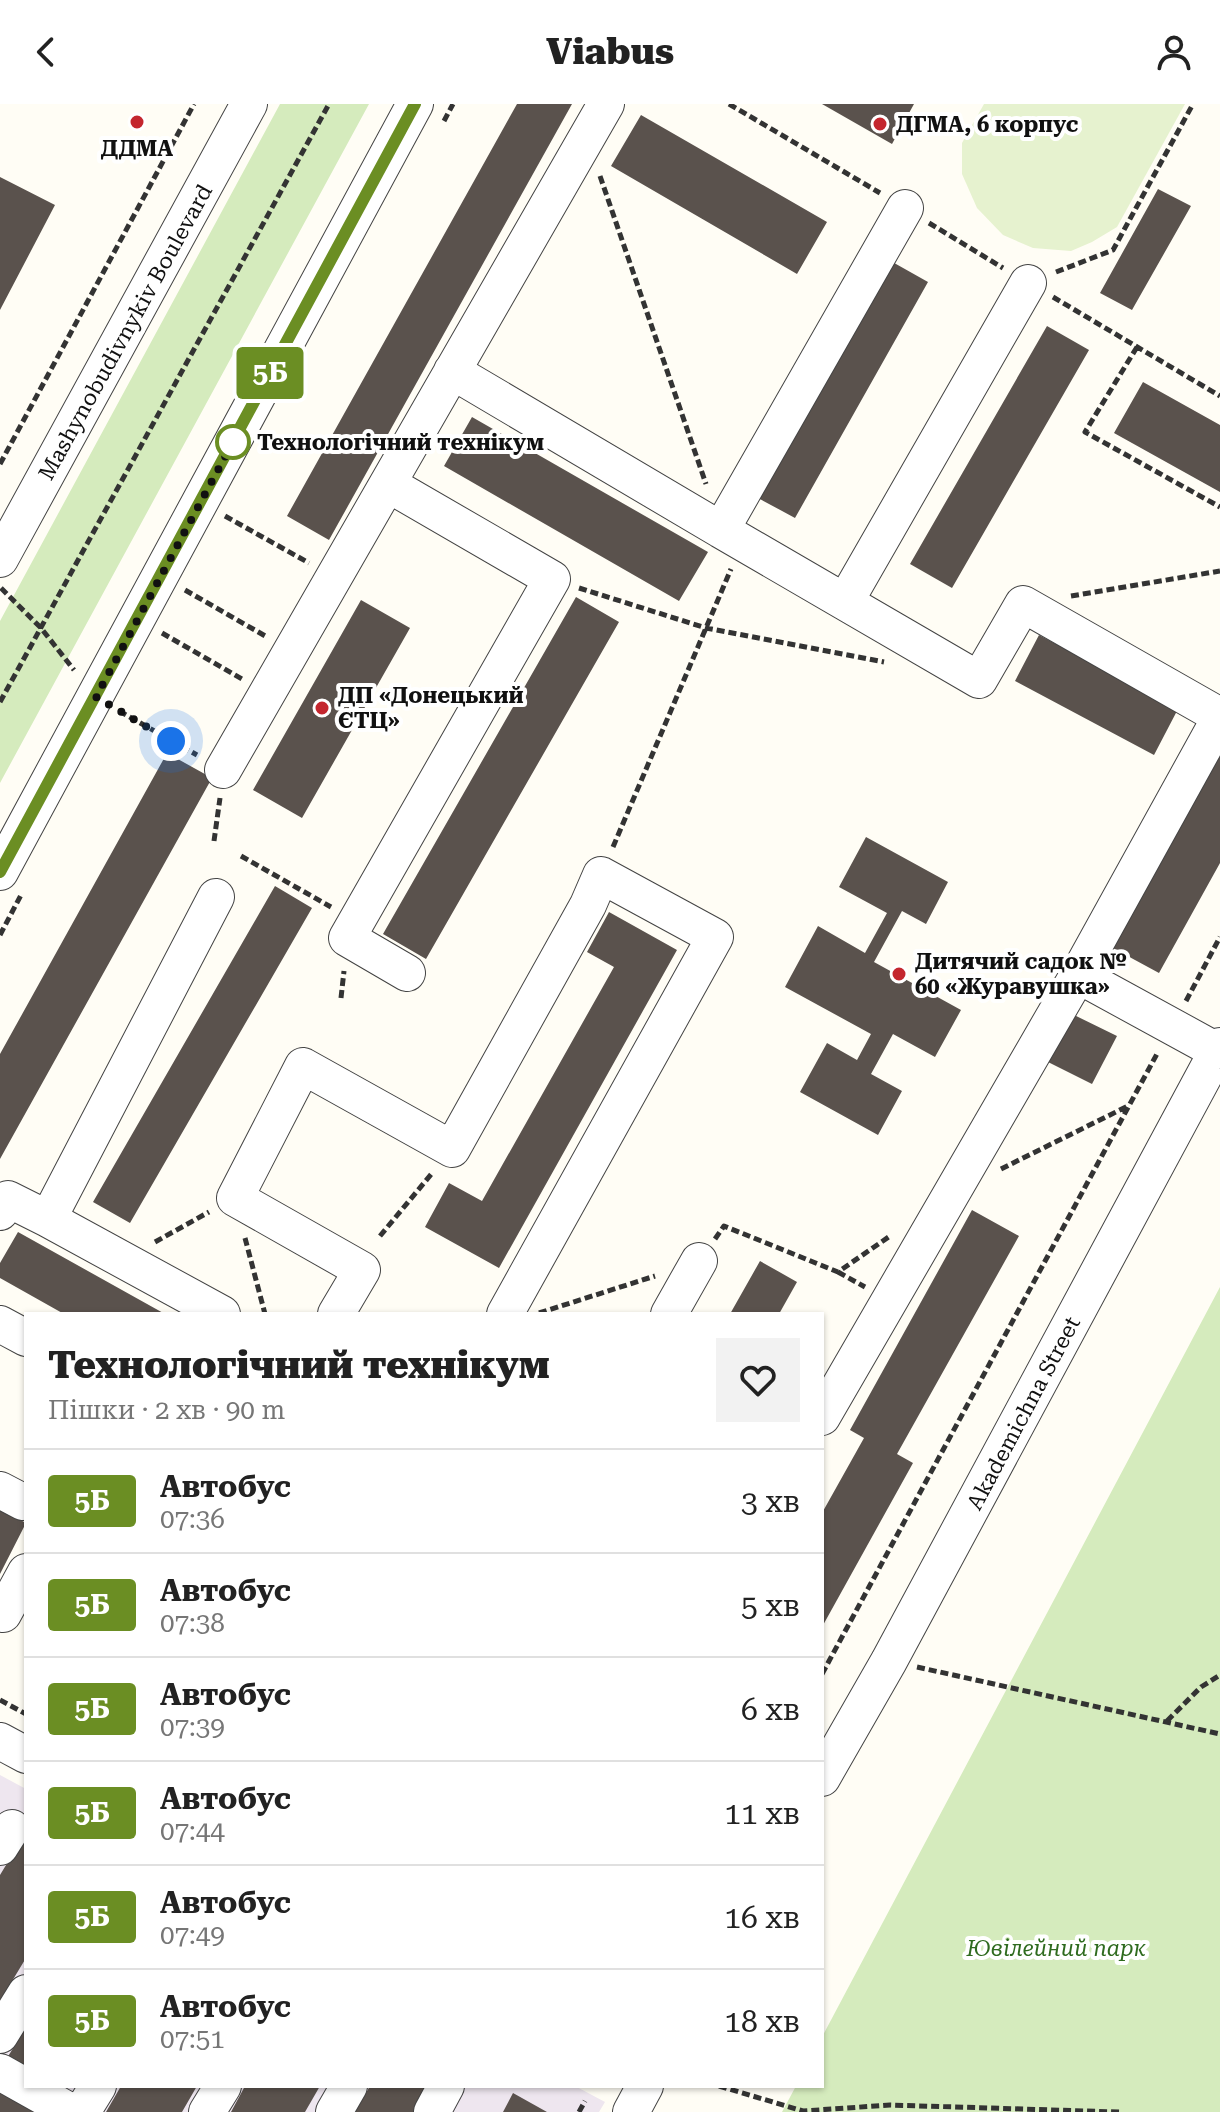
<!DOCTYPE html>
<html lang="uk">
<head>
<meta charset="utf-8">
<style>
	:root { --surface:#fff; --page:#f2f2f2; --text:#222; --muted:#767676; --line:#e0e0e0 }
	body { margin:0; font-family:"Roboto Serif",serif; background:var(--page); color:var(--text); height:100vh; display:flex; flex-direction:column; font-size:30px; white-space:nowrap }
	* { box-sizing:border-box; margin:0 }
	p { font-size:26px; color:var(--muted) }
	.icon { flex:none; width:44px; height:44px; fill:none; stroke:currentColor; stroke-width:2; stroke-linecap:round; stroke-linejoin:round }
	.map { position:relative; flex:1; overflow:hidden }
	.drawer { position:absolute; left:24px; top:1208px; width:800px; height:776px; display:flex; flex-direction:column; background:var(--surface); border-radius:0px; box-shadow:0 2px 6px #0004 }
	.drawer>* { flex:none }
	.badge { padding:0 16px; border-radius:6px; font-size:28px; line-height:52px }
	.you { position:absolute; width:40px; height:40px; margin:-20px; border:6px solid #fff; border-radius:50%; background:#1a73e8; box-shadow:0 0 0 12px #1a73e833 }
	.map>.badge { position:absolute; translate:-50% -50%; box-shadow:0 0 0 4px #fff }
	.round { display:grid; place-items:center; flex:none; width:84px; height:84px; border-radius:0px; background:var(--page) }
	.headline { display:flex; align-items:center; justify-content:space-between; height:136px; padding:0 24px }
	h1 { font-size:38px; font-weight:800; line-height:60px }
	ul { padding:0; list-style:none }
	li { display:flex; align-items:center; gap:24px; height:104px; padding:0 24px; border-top:2px solid var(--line) }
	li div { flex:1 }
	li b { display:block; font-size:30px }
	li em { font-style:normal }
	li .badge { min-width:88px; font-weight:700; text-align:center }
	header { display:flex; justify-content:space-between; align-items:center; height:104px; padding:0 24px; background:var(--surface); font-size:36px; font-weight:800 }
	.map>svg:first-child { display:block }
	.industrial { fill:#eee6ef }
	.green { fill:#d5ebbd }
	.pitch { fill:#e6f2cf }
	.building { fill:#5a524d }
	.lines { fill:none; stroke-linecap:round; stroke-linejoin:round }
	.minor-casing { stroke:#444; stroke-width:38 }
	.path { stroke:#333; stroke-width:5; stroke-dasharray:8 4; stroke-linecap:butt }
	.minor { stroke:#fff; stroke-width:36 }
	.line-casing { stroke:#fff; stroke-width:18 }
	.line { stroke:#6b8e23; stroke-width:12 }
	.walk { stroke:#111; stroke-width:8; stroke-dasharray:0 14.4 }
	.poi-dot { fill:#c4262e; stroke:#fff; stroke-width:3 }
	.stop-dot { fill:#fff; stroke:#6b8e23; stroke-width:4 }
	.labels { text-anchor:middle; stroke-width:8; stroke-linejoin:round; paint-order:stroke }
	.poi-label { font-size:22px; font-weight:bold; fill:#111; stroke:#fff; text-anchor:start }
	.street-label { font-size:22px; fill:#111; stroke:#fff }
	.stop-label { font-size:22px; font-weight:bold; fill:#111; stroke:#fff; text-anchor:start }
	.park-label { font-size:22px; font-style:italic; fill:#2f6b1f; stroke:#fff }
</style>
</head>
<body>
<header><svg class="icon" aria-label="back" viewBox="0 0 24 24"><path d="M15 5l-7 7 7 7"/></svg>Viabus<svg class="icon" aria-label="person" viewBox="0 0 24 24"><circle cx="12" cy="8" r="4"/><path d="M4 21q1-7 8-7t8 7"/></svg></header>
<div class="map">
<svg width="1220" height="2008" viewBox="0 0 1220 2008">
	<rect width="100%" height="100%" fill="#fffdf5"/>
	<path class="industrial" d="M0 1671 26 1685V1982H575L605 1998 599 2008H0Z"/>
	<path class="green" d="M280 0H369L0 679V517Z
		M1220 1183V2008H782L796 1982H822V1933Z"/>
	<path class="pitch" d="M984 0H1185L1117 123 1092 138 1071 147 1033 144 1003 131 977 104 962 70V39Z"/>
	<path class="building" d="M517 0H572L329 436 287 412Z
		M822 0H914L892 40Z
		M641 11 827 118 797 170 611 62Z
		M0 73 55 101 0 206Z
		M1158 85 1191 102 1132 206 1100 189Z
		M880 151 928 178 795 414 747 388Z
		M1047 222 1089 246 952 484 910 460Z
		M1143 278 1220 321V388L1114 329Z
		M472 313 708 448 679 497 444 362Z
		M576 493 619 518 426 855 383 830Z
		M361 496 410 524 302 714 253 686Z
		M1039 531 1178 605 1154 651 1015 577Z
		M167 649 212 674 0 1055V950Z
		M1220 649V759L1159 869 1111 843Z
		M866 733 948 778 926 820 902 807 874 858 961 906 935 953 893 930 871 970 902 987 878 1031 800 988 827 939 857 956 871 930 785 883 818 822 865 849 887 809 839 783Z
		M275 782 312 804 130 1119 93 1098Z
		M609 808 677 846 499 1164 425 1123 449 1079 482 1097 614 863 587 848Z
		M1070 909 1117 932 1092 980 1046 957Z
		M972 1106 1019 1132 897 1350 913 1359 822 1523V1409L864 1334 850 1326Z
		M18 1128 165 1210H64L0 1174V1159Z
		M760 1157 797 1178 779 1210H730Z
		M0 1405 26 1419 0 1470Z
		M26 1728V1854L0 1897V1771Z
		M26 1923V1972L4 1959Z
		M121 1982H197L182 2008H106Z
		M245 1982H320L305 2008H231Z
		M370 1982H430L415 2008H355Z
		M0 1983 44 2008H0Z
		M513 1989 547 2008H503Z"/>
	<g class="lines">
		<defs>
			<path id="minor" d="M452 267 721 426 905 104
				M388 380 552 475 347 834 407 869
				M721 426 979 576 1023 500 1220 612
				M0 455 249 0
				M845 498 1028 179
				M223 666 606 0
				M0 768 415 0
				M1078 871 1217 947
				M0 1108 8 1095 48 1115 216 793
				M48 1115 222 1210
				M336 1210 362 1166 235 1094 303 962 452 1045 588 801 601 771 715 833 505 1210
				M669 1210 699 1157
				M0 1220 26 1234
				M822 1313 1078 871 1220 614
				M0 1386 23 1398
				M3 1510 26 1468
				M0 1637 26 1651
				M822 1674 889 1557 1220 942
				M0 1743 12 1724
				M0 1931 26 1889
				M0 1968 71 2008
				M82 2008 98 1982
				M207 2008 223 1982
				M334 2008 349 1982
				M432 2008 446 1982
				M631 2008 645 1982"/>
		</defs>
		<use href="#minor" class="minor-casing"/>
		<path class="path" d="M729 0 880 89
			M444 17 453 0
			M600 72 706 380
			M929 119 1003 164
			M1056 168 1113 146 1193 0
			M1053 193 1220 292
			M1137 243 1085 328 1220 403
			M0 360 194 0
			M225 412 309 459
			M1 484 41 524 74 566
			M579 484 706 524 884 558
			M185 486 267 533
			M1071 492 1220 467
			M162 529 242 575
			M0 598 329 0
			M119 607 197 651
			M214 737 220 694
			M613 743 731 465
			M241 752 331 803
			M0 831 21 791
			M341 894 344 867
			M1186 897 1220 833
			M1001 1065 1128 1002
			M380 1132 433 1068
			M245 1134 265 1210
			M715 1135 724 1122 838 1168 890 1132
			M155 1138 209 1108
			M838 1168 865 1183
			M539 1209 655 1172
			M917 1563 1220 1630
			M822 1570 1158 948
			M0 1596 26 1610
			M1167 1617 1201 1583 1220 1571
			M719 1982 803 2007 890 2001 1119 2008
			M579 2008 585 1997"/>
		<use href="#minor" class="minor"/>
	</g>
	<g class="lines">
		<defs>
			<path id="line" d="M0 768 415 0"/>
		</defs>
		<use href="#line" class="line-casing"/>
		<use href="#line" class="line"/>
		<path class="walk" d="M171 637 96 593 233 338"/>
	</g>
	<g class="poi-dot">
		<circle cx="137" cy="18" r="8"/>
		<circle cx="880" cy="20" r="8"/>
		<circle cx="322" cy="604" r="8"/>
		<circle cx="899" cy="870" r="8"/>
	</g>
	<circle class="stop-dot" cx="233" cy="338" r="16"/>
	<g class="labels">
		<g class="poi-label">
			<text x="896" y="28">ДГМА, 6 корпус</text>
			<text x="137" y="52" text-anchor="middle">ДДМА</text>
			<text x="338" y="599">ДП «Донецький<tspan x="338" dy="25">ЄТЦ»</tspan></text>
			<text x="915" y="865">Дитячий садок №<tspan x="915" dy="25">60 «Журавушка»</tspan></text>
		</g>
		<g class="street-label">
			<text transform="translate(125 228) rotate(-61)" y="8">Mashynobudivnykiv Boulevard</text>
			<text transform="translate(1023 1309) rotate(-62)" y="8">Akademichna Street</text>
		</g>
		<g class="stop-label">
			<text x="257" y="346">Технологічний технікум</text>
		</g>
		<g class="park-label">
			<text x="1056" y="1852">Ювілейний парк</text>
		</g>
	</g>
</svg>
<div class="you" style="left:171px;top:637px"></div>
<b class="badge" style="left:270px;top:269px;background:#6b8e23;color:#fff">5Б</b>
<section class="drawer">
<div class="headline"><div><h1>Технологічний технікум</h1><p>Пішки · 2 хв · 90 m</p></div><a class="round"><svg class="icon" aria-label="heart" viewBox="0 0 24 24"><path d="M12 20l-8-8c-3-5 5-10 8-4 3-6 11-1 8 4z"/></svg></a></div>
<ul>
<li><span class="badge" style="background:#6b8e23;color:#fff">5Б</span><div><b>Автобус</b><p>07:36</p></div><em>3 хв</em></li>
<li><span class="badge" style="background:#6b8e23;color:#fff">5Б</span><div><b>Автобус</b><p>07:38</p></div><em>5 хв</em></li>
<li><span class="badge" style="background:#6b8e23;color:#fff">5Б</span><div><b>Автобус</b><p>07:39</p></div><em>6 хв</em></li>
<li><span class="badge" style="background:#6b8e23;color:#fff">5Б</span><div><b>Автобус</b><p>07:44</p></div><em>11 хв</em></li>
<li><span class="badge" style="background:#6b8e23;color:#fff">5Б</span><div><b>Автобус</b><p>07:49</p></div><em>16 хв</em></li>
<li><span class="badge" style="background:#6b8e23;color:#fff">5Б</span><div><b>Автобус</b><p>07:51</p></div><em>18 хв</em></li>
</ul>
</section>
</div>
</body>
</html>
